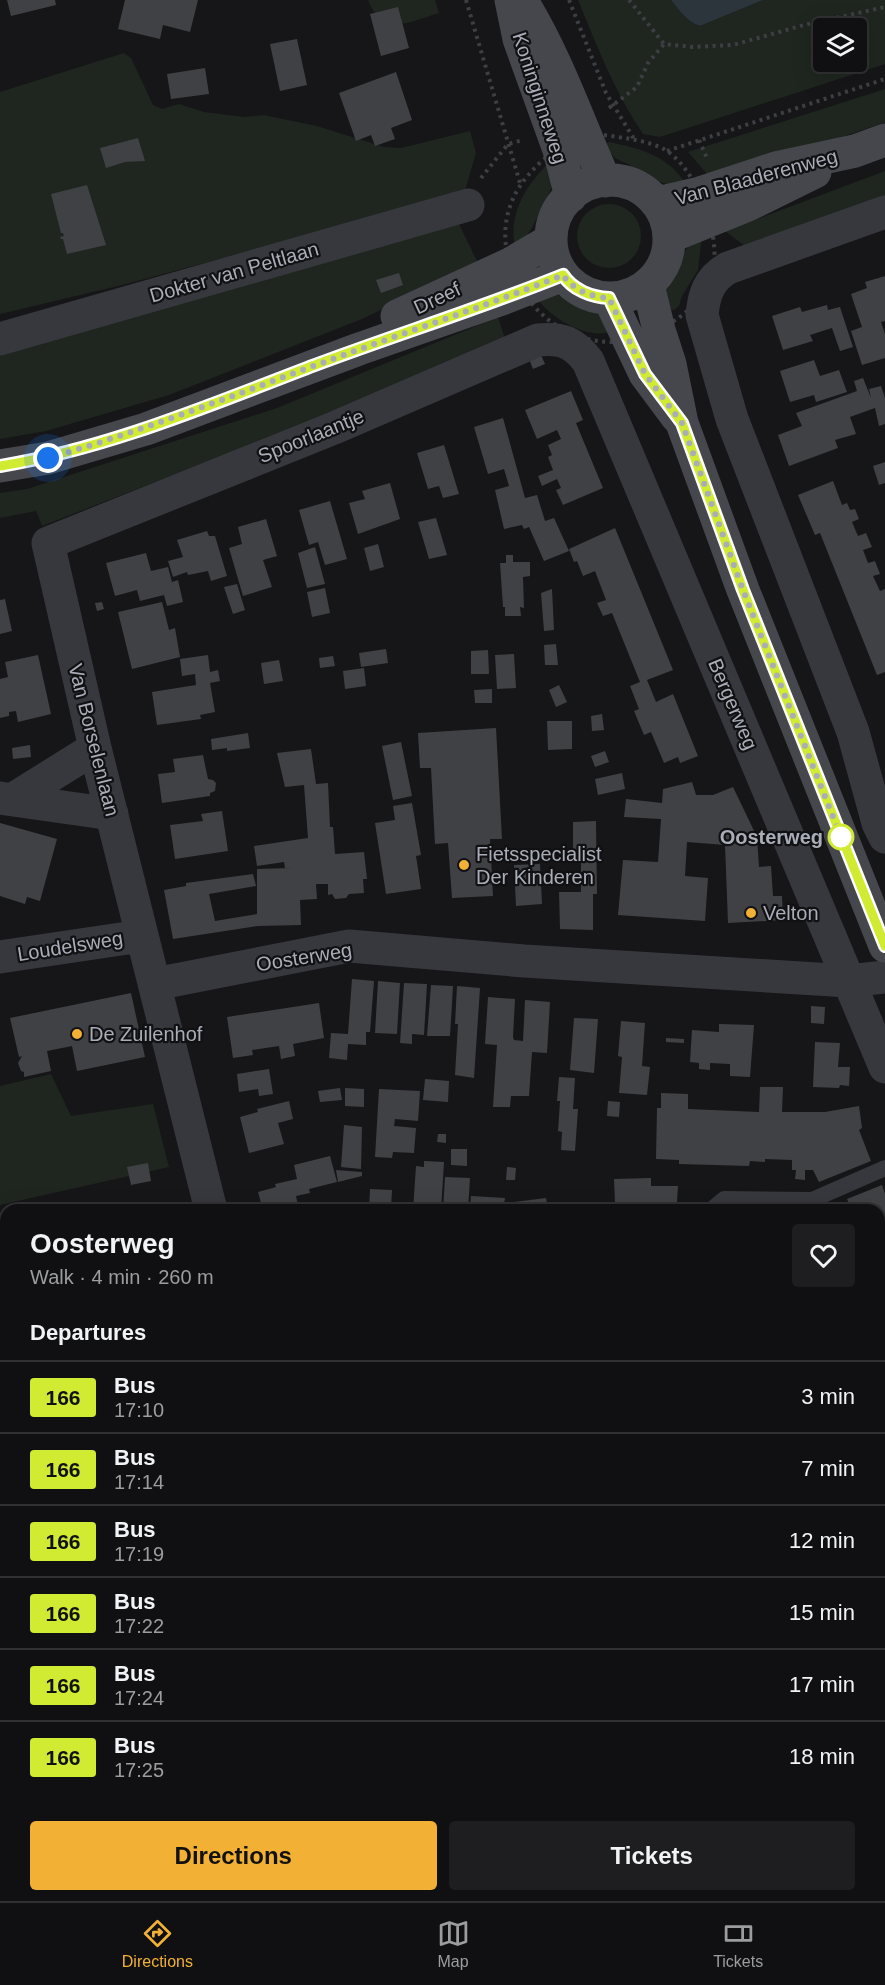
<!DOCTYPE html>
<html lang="en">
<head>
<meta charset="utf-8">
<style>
	:root { --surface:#101012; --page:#1e1e20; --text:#f1f3f6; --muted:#9c9d9f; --line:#303032; --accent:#f2b134 }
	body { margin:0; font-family:Helvetica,sans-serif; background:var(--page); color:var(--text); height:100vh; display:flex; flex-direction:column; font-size:22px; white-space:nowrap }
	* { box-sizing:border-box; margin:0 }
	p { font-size:20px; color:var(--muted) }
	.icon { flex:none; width:33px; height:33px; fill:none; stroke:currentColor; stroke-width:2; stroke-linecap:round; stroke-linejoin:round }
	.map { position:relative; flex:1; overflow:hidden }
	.sheet { position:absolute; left:0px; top:1204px; width:885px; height:698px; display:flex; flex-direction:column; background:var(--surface); border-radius:18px 18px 0 0; box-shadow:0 6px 24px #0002,0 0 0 2px var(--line) }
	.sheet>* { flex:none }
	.badge { padding:0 12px; border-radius:4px; font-size:21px; line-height:39px }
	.buttons { position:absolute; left:813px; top:18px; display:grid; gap:12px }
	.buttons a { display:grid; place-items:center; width:54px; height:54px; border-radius:6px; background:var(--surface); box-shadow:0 6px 24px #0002,0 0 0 2px var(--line); font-size:30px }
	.you { position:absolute; width:30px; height:30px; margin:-15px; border:4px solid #fff; border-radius:50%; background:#1a73e8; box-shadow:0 0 0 9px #1a73e833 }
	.map>.badge { position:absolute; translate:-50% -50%; box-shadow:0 0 0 3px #fff }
	h2 { padding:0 30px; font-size:22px; line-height:54px }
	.round { display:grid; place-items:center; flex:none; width:63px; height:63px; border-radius:6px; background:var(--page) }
	.headline { display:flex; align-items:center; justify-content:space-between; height:102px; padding:0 30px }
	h1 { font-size:28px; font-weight:800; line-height:45px }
	.cta { display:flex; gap:12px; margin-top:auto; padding:12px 30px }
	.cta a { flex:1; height:69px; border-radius:6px; background:var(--accent); color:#111; font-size:24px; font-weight:800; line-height:69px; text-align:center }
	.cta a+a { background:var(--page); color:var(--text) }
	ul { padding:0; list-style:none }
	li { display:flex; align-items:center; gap:18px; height:72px; padding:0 30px; border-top:2px solid var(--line) }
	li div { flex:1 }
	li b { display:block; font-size:22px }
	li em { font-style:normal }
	li .badge { min-width:66px; font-weight:700; text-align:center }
	.tab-bar { display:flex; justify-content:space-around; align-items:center; height:84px; border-top:2px solid var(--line); background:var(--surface); font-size:16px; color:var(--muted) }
	.tab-bar a { display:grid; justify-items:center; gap:3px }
	.tab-bar .selected { color:var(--accent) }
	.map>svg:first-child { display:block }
	.green { fill:#1e261f; fill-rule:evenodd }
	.water { fill:#2c353c }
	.building { fill:#404145 }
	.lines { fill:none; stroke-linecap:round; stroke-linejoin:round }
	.path { stroke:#3d3f44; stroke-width:4; stroke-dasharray:3 4.5; stroke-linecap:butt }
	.lane { stroke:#37383d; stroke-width:16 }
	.street { stroke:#37383d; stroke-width:33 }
	.secondary { stroke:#45474d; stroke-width:33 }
	.line-casing { stroke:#fff; stroke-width:14 }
	.line { stroke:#d1ea32; stroke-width:9 }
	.walk { stroke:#a8adb8; stroke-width:6; stroke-dasharray:0 10.8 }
	.stop-dot { fill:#fff; stroke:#d1ea32; stroke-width:3 }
	.poi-dot { fill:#f2b134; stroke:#111113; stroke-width:2 }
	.labels { text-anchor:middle; stroke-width:4.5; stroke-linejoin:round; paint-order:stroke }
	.street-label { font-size:20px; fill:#a8adb8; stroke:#111113 }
	.stop-label { font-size:20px; font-weight:bold; fill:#a8adb8; stroke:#111113; text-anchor:end }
	.poi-label { font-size:20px; fill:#a8adb8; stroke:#111113; text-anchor:start }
</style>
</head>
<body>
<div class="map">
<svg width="885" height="1901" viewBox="0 0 885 1901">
	<rect width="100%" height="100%" fill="#161618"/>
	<path class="green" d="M368 0H435L439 13C409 22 383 38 368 0Z
		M578 0H671C680 11 686 21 700 26L763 0H885V64L660 137 643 134C615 93 597 46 578 0ZM824 28H856V62H824Z
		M124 53 131 58 153 105 162 109 179 104 204 112 244 117 263 115 317 126 384 147 401 148 470 131 476 153 464 194 118 286 0 314V92Z
		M885 89V122L714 182 688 152Z
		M609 142C642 149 667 155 687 185H669L658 181 646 173 615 158 603 145Z
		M549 163 553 181 551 189 532 228 525 238 515 247C508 214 526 185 549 163Z
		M885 171V204L750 250 725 231Z
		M577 236a32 32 0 1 1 64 0a32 32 0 1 1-64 0Z
		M458 222 478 263 362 319 169 395 46 431 0 439V347Z
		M702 234 698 270 682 296 679 306 674 310 667 309 664 296 667 285 689 244Z
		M554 293 596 312 614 330C591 343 547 317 536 296Z
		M498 317 507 345 42 526 36 511 0 518V493L27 489 277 408Z
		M51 1074 71 1116 153 1104 169 1167 0 1205V1086Z"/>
	<path class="water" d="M671 0H763L700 26C686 21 680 11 671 0Z"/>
	<path class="building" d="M7 0H55L56 5 11 16Z
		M125 0H198L190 32 163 25 160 39 118 29Z
		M398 7 409 48 381 56 370 14Z
		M297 39 307 85 280 91 270 44Z
		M205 68 209 94 171 99 167 74Z
		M396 72 412 120 391 128 395 139 375 146 371 135 356 141 339 93Z
		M138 138 145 161 125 162 106 168 100 148Z
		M87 185 106 245 67 254 63 239H61L60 237 64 236 63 233H61L51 194Z
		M399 273 403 285 381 293 376 280Z
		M885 276V321L881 322 885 334V358L862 365 851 331 862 327 851 294 867 288 865 282Z
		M827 305 828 310 840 307 853 347 840 351 832 328 810 335 813 341 783 350 772 316 800 307 802 312Z
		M541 355 545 364 533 369 529 359Z
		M814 360 820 376 839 370 847 392 816 402 814 395 790 402 780 371Z
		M863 378 871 398 869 389 881 386 885 398V424L879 426 875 408 850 417 856 434 835 440 838 448 789 466 778 435 802 426 796 413 857 391 854 381Z
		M571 391 583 420 576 423 603 488 563 505 556 490 561 488 557 479 542 486 538 476 553 470 548 457 552 455 548 445 561 439 557 430 537 439 525 410Z
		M503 418 525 498 537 495 545 521 554 518 569 551 544 561 529 527 524 529 522 525 504 529 495 490 509 486 504 469 488 474 474 427Z
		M444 445 459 494 443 498 439 486 428 489 417 453Z
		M885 462V483L879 485 873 466Z
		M833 481 842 505 847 503 850 510 855 509 859 519 852 522 858 536 866 533 872 547 863 550 868 563 875 561 880 574 873 576 880 591 885 589V672L877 675 820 533 815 535 798 495Z
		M390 483 400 519 358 534 349 503 365 499 362 491Z
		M330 501 347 559 325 565 318 542 309 545 299 510Z
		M436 518 447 555 429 559 418 522Z
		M266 519 277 556 263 560 272 587 243 596 229 548 242 544 238 527Z
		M615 528 673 670 647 680 656 702 673 694 698 756 680 763 678 757 664 763 651 732 644 735 634 711 639 709 630 686 640 682 612 613 603 616 597 603 606 600 595 571 583 576 577 561 574 562 569 549Z
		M207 531 209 536H215L227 576 211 581 208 571 188 575 187 572 173 577 168 561 183 557 177 540Z
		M378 544 384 567 370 571 364 548Z
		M315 547 325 584 307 588 298 553Z
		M146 553 151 571 168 567 172 582 178 580 183 602 167 606 164 595 140 601 137 590 115 596 106 563Z
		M506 555H513V562H530V576L523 577 524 608 520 607 521 616H505V607H503L500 563H506Z
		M237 584 245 610 233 614 224 587Z
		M325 588 330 613 312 617 307 592Z
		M552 589 554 630 544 631 541 593Z
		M5 599 12 631 0 634V600Z
		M102 602 104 609 97 611 95 603Z
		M162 602 169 630 175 628 180 657 132 669 118 612Z
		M556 644 558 665H545L544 645Z
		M386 649 388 663 361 667 359 653Z
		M488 650 489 674H471V651Z
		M514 654 516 688 497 689 495 655Z
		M38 655 51 714 18 722 16 711 9 712V716L0 718V679L8 677 5 662Z
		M208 655 210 672 218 670 220 681 210 683 215 712 200 715 201 719 157 725 152 692 196 685 195 674 182 676 180 659Z
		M333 656 335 666 320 668 319 658Z
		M279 660 283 681 264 684 261 663Z
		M364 668 366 686 345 689 343 671Z
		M559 685 567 702 556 707 549 690Z
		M492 689V703H475L474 690Z
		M602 714 604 730 592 731 591 716Z
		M547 721H572V749L548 750Z
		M496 728 502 839H490L493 896 452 898 448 843 435 844 431 768H420L418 733Z
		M248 733 250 748 227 751V748L212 750 211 739Z
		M401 742 412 796 393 800 382 746Z
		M30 745 31 757 13 759 12 748Z
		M311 749 316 784 328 783 330 827H333L335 854 364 852 367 879H363L364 893 349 894 346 898 335 899 332 894 328 895V884H316L317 899 300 900 301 925 258 926 173 939 164 890 186 886V883L253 874 256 886 209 894 215 921 257 914V869L292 868H285L284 862 257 866 254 846 308 838 304 785 285 787 277 753Z
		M605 751 609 762 595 767 591 756Z
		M203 755 208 779 213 780 216 783 215 791 210 793V796L162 803 158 774 175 772 173 759Z
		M622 773 625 789 598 795 595 779Z
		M692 782 696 795H713L733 787 757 837 759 867 771 866 773 896H782L783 920 728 923 725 845 687 842 685 876 708 878 705 921 618 915 623 860 658 862 661 819 624 817 626 799 662 803 663 789Z
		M412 803 421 855 416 856 421 889 386 894 375 823 395 820 393 806Z
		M222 811 228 851 175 859 170 825 203 821 201 814Z
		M596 821 597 894H593V930L560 929 559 892H581V859L580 851H573V822Z
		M0 823 57 839 40 901 27 897 25 904 0 896Z
		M540 864 542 904 516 906 514 865Z
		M352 979 374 981 370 1032H366V1045L348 1044 347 1060 329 1058 331 1033 348 1034Z
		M378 981 400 983 397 1034 375 1033Z
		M404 983 427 984 424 1035 412 1034V1044L400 1043Z
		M431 985 453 986 450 1036H427Z
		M457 986 480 988 474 1078 455 1075 458 1024H455Z
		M131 993 145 1057 77 1071 72 1046 47 1051 51 1071 24 1077V1072L21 1071 18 1063 22 1056 19 1057 10 1018Z
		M488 997 515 999 513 1037 514 1040 523 1041 525 1000 550 1002 547 1053 532 1052 529 1096H511L510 1107H493L497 1045 485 1044Z
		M319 1003 324 1038 293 1044 295 1056 281 1059 279 1046 252 1050 253 1055 233 1058 227 1017Z
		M811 1006 825 1007 824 1024 811 1023Z
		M574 1018 598 1019 594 1073 570 1070Z
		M621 1021 645 1023 642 1066 650 1067 647 1095 619 1093 622 1057 618 1056Z
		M719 1024 754 1025 750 1077 730 1076V1064L710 1063V1070L699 1069V1063L690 1062 692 1030 719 1032Z
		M666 1038 684 1039V1043L666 1042Z
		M815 1042 840 1043 838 1067H850L849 1086 840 1085 839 1088 813 1087Z
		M269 1069 273 1094 259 1096 258 1089 239 1092 237 1074Z
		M559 1077 575 1078 573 1109H578L575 1151 561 1150 562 1132 558 1131 560 1101H557Z
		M425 1079 449 1081 448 1102 423 1100Z
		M760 1087H783L782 1112H825L859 1106 862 1128 859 1130 871 1161 819 1182 813 1170H805V1180L795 1179 796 1170H792V1160L765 1159V1162L750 1161 749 1166 679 1164V1160L656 1159 657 1108H661V1093L688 1094V1109L759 1112Z
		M340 1088 342 1100 320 1102 318 1091Z
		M345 1088 364 1089V1107L345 1106Z
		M379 1089 420 1091 418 1121 395 1119 394 1126 416 1128 414 1153 393 1152 392 1158 375 1157Z
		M289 1101 293 1119 278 1123 284 1144 249 1153 240 1117 258 1112 257 1109Z
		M608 1101 620 1102 619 1117 607 1116Z
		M344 1125 362 1127 361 1169 341 1167Z
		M438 1134H446V1143L437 1142Z
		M451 1149H467V1166L451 1165Z
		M330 1156 337 1182 309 1189 310 1193 296 1196 299 1210H263L258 1192 276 1187 275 1184 297 1179 294 1165Z
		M424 1161 444 1162 441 1210H413L416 1166 424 1167Z
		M148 1163 151 1181 131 1185 127 1167Z
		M507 1167 516 1168 515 1180H506Z
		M336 1170 362 1172V1176L338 1182Z
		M445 1177 470 1178 468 1210H443Z
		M651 1178V1186H678L677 1202 615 1203 614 1179Z
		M882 1185 885 1194V1280L879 1266V1210H852L847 1199Z
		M370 1189 392 1190 391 1210H369Z
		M471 1196 505 1198 503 1210H470Z
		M546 1198 548 1210H507L506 1203Z
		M168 1202 170 1210H134Z
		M885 1308V1395L879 1381V1310Z
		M4 1492 6 1498 5 1743 0 1723V1493Z
		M885 1575V1606L879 1607V1576Z
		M6 1833V1881L0 1883V1835Z
		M879 1838H885V1884H879Z
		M302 1896H394L396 1901H290Z"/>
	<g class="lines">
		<path class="path" d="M466 0 520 183
			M569 0 606 93 634 139
			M629 0 664 44 693 47 733 45 804 25 885 7
			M609 108 637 87 648 63 664 44
			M604 135C624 138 644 140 662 148 699 167 728 249 708 286 706 289 702 293 700 297 686 315 670 325 649 334 551 375 458 247 532 171 539 163 548 155 557 150 572 143 588 139 604 135Z
			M699 140 707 158
			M667 151 885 79
			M481 178 508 144 523 140
			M0 1392 6 1390"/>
		<path class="lane" d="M711 1210 724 1199 812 1200 885 1168
			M0 1335 6 1357
			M0 1439 6 1437"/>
		<path class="street" d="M885 212 728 268C709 279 704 294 702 315L732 419 853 732 878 823 885 837
			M0 339 468 205
			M0 798 112 814
			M15 798 95 748
			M0 957 141 936
			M155 984 349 946 524 961 849 981 885 977
			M211 1210 95 748 48 543 334 428 538 340C562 338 573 342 588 361L885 1067
			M451 1896 454 1901
			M141 1901 156 1896"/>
		<path class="secondary" d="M511 0 519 39 559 150 571 196
			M525 6C558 61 579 123 605 181
			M551 239a59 59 0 1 1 118 0a59 59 0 1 1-118 0Z
			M657 203 700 193 776 168 855 151 885 140
			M669 237 748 205 815 172
			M648 285 659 330 670 364 682 423 743 590 885 946
			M609 298 645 374 677 417
			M397 316 510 264 551 240
			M0 466 48 458 146 429 359 349 502 299 563 275"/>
	</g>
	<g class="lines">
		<defs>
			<path id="line" d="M0 466C110 448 212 404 315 365 398 334 481 308 563 275 573 290 591 297 609 298L645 374 682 423 743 590 885 946"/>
		</defs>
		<use href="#line" class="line-casing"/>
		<use href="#line" class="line"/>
		<path class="walk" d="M48 458C140 432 229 397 319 364 400 334 483 307 563 275 573 290 591 297 609 298L645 374 682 423 743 590 841 837"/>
	</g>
	<circle class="stop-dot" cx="841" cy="837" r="12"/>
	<g class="poi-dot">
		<circle cx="464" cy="865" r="6"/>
		<circle cx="751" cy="913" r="6"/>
		<circle cx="77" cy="1034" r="6"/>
	</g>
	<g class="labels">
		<g class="street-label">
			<text transform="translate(540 98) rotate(72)" y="7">Koninginneweg</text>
			<text transform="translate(756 177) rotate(-15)" y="7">Van Blaaderenweg</text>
			<text transform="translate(234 272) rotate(-16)" y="7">Dokter van Peltlaan</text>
			<text transform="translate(437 298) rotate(-25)" y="7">Dreef</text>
			<text transform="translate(311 436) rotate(-22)" y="7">Spoorlaantje</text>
			<text transform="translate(733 704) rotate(67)" y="7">Bergerweg</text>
			<text transform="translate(94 740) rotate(76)" y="7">Van Borselenlaan</text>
			<text transform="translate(70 946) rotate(-9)" y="7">Loudelsweg</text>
			<text transform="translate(304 957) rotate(-9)" y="7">Oosterweg</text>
		</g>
		<g class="stop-label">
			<text x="823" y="844">Oosterweg</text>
		</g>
		<g class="poi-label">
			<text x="476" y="861">Fietsspecialist<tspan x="476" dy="23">Der Kinderen</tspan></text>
			<text x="763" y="920">Velton</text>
			<text x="89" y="1041">De Zuilenhof</text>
		</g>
	</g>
</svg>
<div class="buttons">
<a><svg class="icon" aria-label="layers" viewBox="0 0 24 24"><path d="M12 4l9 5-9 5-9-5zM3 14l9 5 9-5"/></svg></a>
</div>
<div class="you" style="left:48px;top:458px"></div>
<section class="sheet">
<div class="headline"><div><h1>Oosterweg</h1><p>Walk · 4 min · 260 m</p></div><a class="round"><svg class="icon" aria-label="heart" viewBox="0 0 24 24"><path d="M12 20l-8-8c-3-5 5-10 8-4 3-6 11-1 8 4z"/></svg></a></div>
<h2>Departures</h2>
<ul>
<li><span class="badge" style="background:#d1ea32;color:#111">166</span><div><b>Bus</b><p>17:10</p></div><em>3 min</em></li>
<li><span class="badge" style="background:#d1ea32;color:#111">166</span><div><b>Bus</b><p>17:14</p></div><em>7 min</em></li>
<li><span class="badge" style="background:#d1ea32;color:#111">166</span><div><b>Bus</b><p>17:19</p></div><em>12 min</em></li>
<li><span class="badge" style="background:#d1ea32;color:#111">166</span><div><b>Bus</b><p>17:22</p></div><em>15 min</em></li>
<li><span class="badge" style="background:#d1ea32;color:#111">166</span><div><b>Bus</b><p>17:24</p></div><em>17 min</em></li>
<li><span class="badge" style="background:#d1ea32;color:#111">166</span><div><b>Bus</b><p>17:25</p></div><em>18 min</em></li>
</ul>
<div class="cta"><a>Directions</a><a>Tickets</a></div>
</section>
</div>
<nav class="tab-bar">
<a class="selected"><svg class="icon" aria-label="directions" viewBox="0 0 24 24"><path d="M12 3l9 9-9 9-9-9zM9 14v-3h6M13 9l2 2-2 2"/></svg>Directions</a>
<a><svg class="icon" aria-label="map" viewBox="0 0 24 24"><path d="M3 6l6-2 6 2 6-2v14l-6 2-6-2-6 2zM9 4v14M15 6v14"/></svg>Map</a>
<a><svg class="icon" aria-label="tickets" viewBox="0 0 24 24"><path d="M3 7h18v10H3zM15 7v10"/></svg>Tickets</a>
</nav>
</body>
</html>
